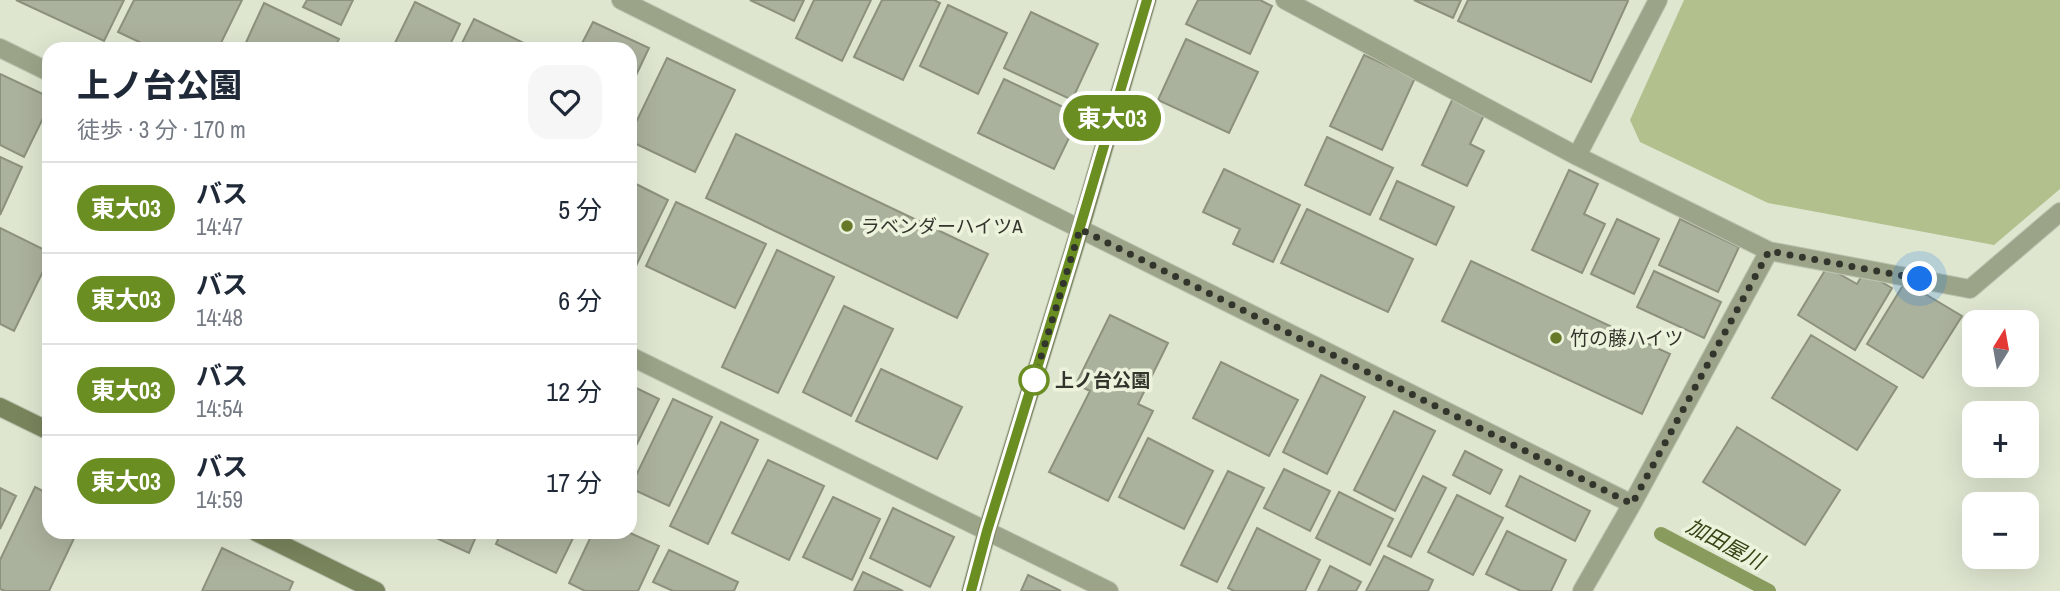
<!DOCTYPE html>
<html lang="ja">
<head>
<meta charset="utf-8">
<style>
	:root { --surface:#fff; --page:#f6f6f7; --text:#1f2937; --muted:#747a83; --line:#e0e1e3 }
	body { margin:0; font-family:"Archivo Narrow","Noto Sans JP",sans-serif; background:var(--page); color:var(--text); height:100vh; display:flex; flex-direction:column; font-size:26px; white-space:nowrap }
	* { box-sizing:border-box; margin:0 }
	p { font-size:23px; color:var(--muted) }
	.icon { flex:none; width:38px; height:38px; fill:none; stroke:currentColor; stroke-width:2; stroke-linecap:round; stroke-linejoin:round }
	.map { position:relative; flex:1; overflow:hidden }
	.drawer { position:absolute; left:42px; top:42px; width:595px; height:497px; display:flex; flex-direction:column; background:var(--surface); border-radius:21px; box-shadow:0 7px 28px #0002 }
	.drawer>* { flex:none }
	.badge { padding:0 14px; border-radius:23px; font-size:24px; line-height:46px }
	.needle { width:46px; rotate:11deg }
	.tools { position:absolute; left:1962px; top:310px; display:grid; gap:14px }
	.tools a { display:grid; place-items:center; width:77px; height:77px; border-radius:14px; background:var(--surface); box-shadow:0 7px 28px #0002; font-size:35px }
	.you { position:absolute; width:35px; height:35px; margin:-18px; border:5px solid #fff; border-radius:50%; background:#1a73e8; box-shadow:0 0 0 10px #1a73e833 }
	.map>.badge { position:absolute; translate:-50% -50%; box-shadow:0 0 0 4px #fff }
	.round { display:grid; place-items:center; flex:none; width:74px; height:74px; border-radius:21px; background:var(--page) }
	.head { display:flex; align-items:center; justify-content:space-between; height:119px; padding:0 35px }
	h1 { font-size:33px; font-weight:800; line-height:52px }
	ul { padding:0; list-style:none }
	li { display:flex; align-items:center; gap:21px; height:91px; padding:0 35px; border-top:2px solid var(--line) }
	li div { flex:1 }
	li b { display:block; font-size:26px }
	li em { font-style:normal }
	li .badge { min-width:77px; font-weight:700; text-align:center }
	.map>svg:first-child { display:block }
	.green { fill:#b1c08d }
	.lines { fill:none; stroke-linecap:round; stroke-linejoin:round }
	.stream { stroke:#8a9c5d; stroke-width:14 }
	.building { fill:#aab19c; stroke:#8b917d; stroke-width:2 }
	.street-casing { stroke:#bcc3af; stroke-width:20 }
	.secondary-casing { stroke:#bcc3af; stroke-width:20 }
	.street { stroke:#9ba488; stroke-width:18 }
	.secondary { stroke:#79855d; stroke-width:18 }
	.line-casing { stroke:#fff; stroke-width:16 }
	.line { stroke:#6b8e23; stroke-width:10 }
	.walk { stroke:#32352c; stroke-width:7; stroke-dasharray:0 12.6 }
	.poi-dot { fill:#657929; stroke:#ecf3dd; stroke-width:2.5 }
	.stop-dot { fill:#fff; stroke:#6b8e23; stroke-width:3.5 }
	.labels { text-anchor:middle; stroke-width:7; stroke-linejoin:round; paint-order:stroke }
	.poi-label { font-size:19px; fill:#32352c; stroke:#ecf3dd; text-anchor:start }
	.stop-label { font-size:19px; font-weight:bold; fill:#32352c; stroke:#ecf3dd; text-anchor:start }
	.water-label { font-size:21px; font-style:italic; fill:#364212; stroke:#ecf3dd }
</style>
</head>
<body>
<div class="map">
<svg width="2060" height="591" viewBox="0 0 2060 591">
	<rect width="100%" height="100%" fill="#dee6d0"/>
	<path class="green" d="M1684 0H2060V189L1994 245 1768 203 1640 142 1630 120Z"/>
	<g class="lines">
		<path class="stream" d="M1661 534 1769 591"/>
	</g>
	<path class="building" d="M16 0H124L104 41Z
		M134 0H242L218 49H154L118 32Z
		M307 0H353L341 25 303 7Z
		M750 0H804L794 21Z
		M814 0H871L842 61 796 38Z
		M882 0H934L940 3 903 80 854 57Z
		M1198 0H1260L1272 6 1250 54 1186 24Z
		M1414 0H1461L1453 18Z
		M1468 0H1627L1628 1 1591 82 1458 21Z
		M415 2 460 24 448 49H392Z
		M264 3 339 39 334 49H243Z
		M948 5 1007 33 978 94 920 66Z
		M1031 12 1098 44 1072 100 1004 68Z
		M474 19 536 49H459Z
		M593 22 649 48 630 88V49H579Z
		M1186 39 1258 72 1229 133 1158 100Z
		M1364 55 1415 78 1382 150 1330 126Z
		M667 58 735 90 695 172 630 141V135Z
		M0 74 49 97V106L24 157 0 145Z
		M1004 79 1080 115 1054 169 978 133Z
		M1453 98 1485 113 1470 144 1484 151 1467 186 1422 165Z
		M736 134 988 254 957 318 706 198Z
		M1327 137 1393 168 1370 215 1305 185Z
		M0 157 22 167 0 215Z
		M1224 169 1300 205 1273 262 1233 244 1240 229 1203 212Z
		M1569 170 1598 184 1584 214 1605 224 1582 273 1532 250Z
		M1397 181 1454 207 1436 245 1380 219Z
		M632 182 668 200 631 276 630 186Z
		M676 202 766 244 735 308 646 266Z
		M1307 209 1413 259 1388 312 1281 263Z
		M1617 219 1659 239 1634 294 1591 274Z
		M1680 219 1739 247 1718 292 1659 265Z
		M0 228 49 252V259L14 331 0 324Z
		M777 250 834 277 778 393 722 367Z
		M1471 261 1670 354 1642 414 1442 321Z
		M1827 267 1857 284 1864 272 1892 288 1855 350 1798 315Z
		M1654 271 1721 302 1704 338 1637 307Z
		M1905 282 1962 316 1923 378 1867 344Z
		M844 306 893 329 851 416 803 392Z
		M1110 315 1168 343 1138 404 1153 411 1108 501 1049 472 1090 391 1076 384Z
		M1811 335 1897 387 1857 450 1772 398Z
		M1221 362 1298 400 1269 456 1193 418Z
		M881 369 962 407 937 459 856 421Z
		M1321 375 1365 397 1327 474 1283 452Z
		M630 385 659 399 630 458Z
		M673 399 712 417 669 506 630 488Z
		M1394 411 1435 431 1395 511 1354 490Z
		M721 422 758 440 708 544 670 526Z
		M1737 427 1840 490 1805 545 1703 482Z
		M1148 438 1213 471 1184 529 1119 497Z
		M1465 451 1502 470 1490 494 1453 475Z
		M768 460 824 486 789 560 732 533Z
		M1284 469 1330 491 1310 531 1264 508Z
		M1228 471 1264 488 1217 582 1181 565Z
		M1423 476 1446 488 1411 557 1388 546Z
		M1520 476 1590 511 1575 541 1506 506Z
		M35 487 49 494V532H77L49 591H5L0 589V560Z
		M0 488 16 496 0 529Z
		M1339 492 1393 519 1370 565 1316 538Z
		M1457 495 1503 518 1473 575 1428 552Z
		M833 497 880 519 852 580 803 557Z
		M893 508 954 537 930 587 870 558Z
		M1257 528 1320 560 1305 591H1234L1228 588Z
		M1507 531 1566 560 1551 591H1521L1486 574Z
		M436 532H478L469 553 434 537Z
		M501 532H576L556 573 496 544Z
		M593 532H628L659 546 638 591H585L569 583Z
		M222 548 293 582 289 591H202Z
		M669 550 738 582 734 591H673L653 582Z
		M1384 556 1433 580 1428 591H1366Z
		M1330 566 1361 582 1356 591H1318Z
		M863 572 903 591H854Z
		M1028 575 1061 591H1021Z"/>
	<g class="lines">
		<defs>
			<path id="street" d="M621 0 1632 504
				M1285 0 1577 156 1769 251 1970 289 2060 212
				M0 48 49 72
				M1577 156 1658 0
				M630 356 1109 591
				M1582 591 1632 504 1769 251"/>
			<path id="secondary" d="M0 407 49 431
				M256 532 376 591
				M971 591 987 531 1080 229 1147 0"/>
		</defs>
		<use href="#street" class="street-casing"/>
		<use href="#secondary" class="secondary-casing"/>
		<use href="#street" class="street"/>
		<use href="#secondary" class="secondary"/>
	</g>
	<g class="lines">
		<defs>
			<path id="line" d="M971 591 987 531 1072 254 1147 0"/>
		</defs>
		<use href="#line" class="line-casing"/>
		<use href="#line" class="line"/>
		<path class="walk" d="M1034 380 1080 229 1632 504 1769 251 1920 279"/>
	</g>
	<g class="poi-dot">
		<circle cx="847" cy="226" r="7"/>
		<circle cx="1556" cy="338" r="7"/>
	</g>
	<circle class="stop-dot" cx="1034" cy="380" r="14"/>
	<g class="labels">
		<g class="poi-label">
			<text x="861" y="233">ラベンダーハイツA</text>
			<text x="1570" y="345">竹の藤ハイツ</text>
		</g>
		<g class="stop-label">
			<text x="1055" y="387">上ノ台公園</text>
		</g>
		<g class="water-label">
			<text transform="translate(1725 544) rotate(28)" y="7">加田屋川</text>
		</g>
	</g>
</svg>
<div class="tools">
<a><svg class="needle" viewBox="-14 -14 28 28"><path d="M0-13l5 13h-10z" fill="#e53935"/><path d="M0 13l5-13h-10z" fill="#747a83"/></svg></a>
<a>+</a>
<a>−</a>
</div>
<div class="you" style="left:1920px;top:279px"></div>
<b class="badge" style="left:1112px;top:118px;background:#6b8e23;color:#fff">東大03</b>
<section class="drawer">
<div class="head"><div><h1>上ノ台公園</h1><p>徒歩 · 3 分 · 170 m</p></div><a class="round"><svg class="icon" aria-label="heart" viewBox="0 0 24 24"><path d="M12 20l-8-8c-3-5 5-10 8-4 3-6 11-1 8 4z"/></svg></a></div>
<ul>
<li><span class="badge" style="background:#6b8e23;color:#fff">東大03</span><div><b>バス</b><p>14:47</p></div><em>5 分</em></li>
<li><span class="badge" style="background:#6b8e23;color:#fff">東大03</span><div><b>バス</b><p>14:48</p></div><em>6 分</em></li>
<li><span class="badge" style="background:#6b8e23;color:#fff">東大03</span><div><b>バス</b><p>14:54</p></div><em>12 分</em></li>
<li><span class="badge" style="background:#6b8e23;color:#fff">東大03</span><div><b>バス</b><p>14:59</p></div><em>17 分</em></li>
</ul>
</section>
</div>
</body>
</html>
